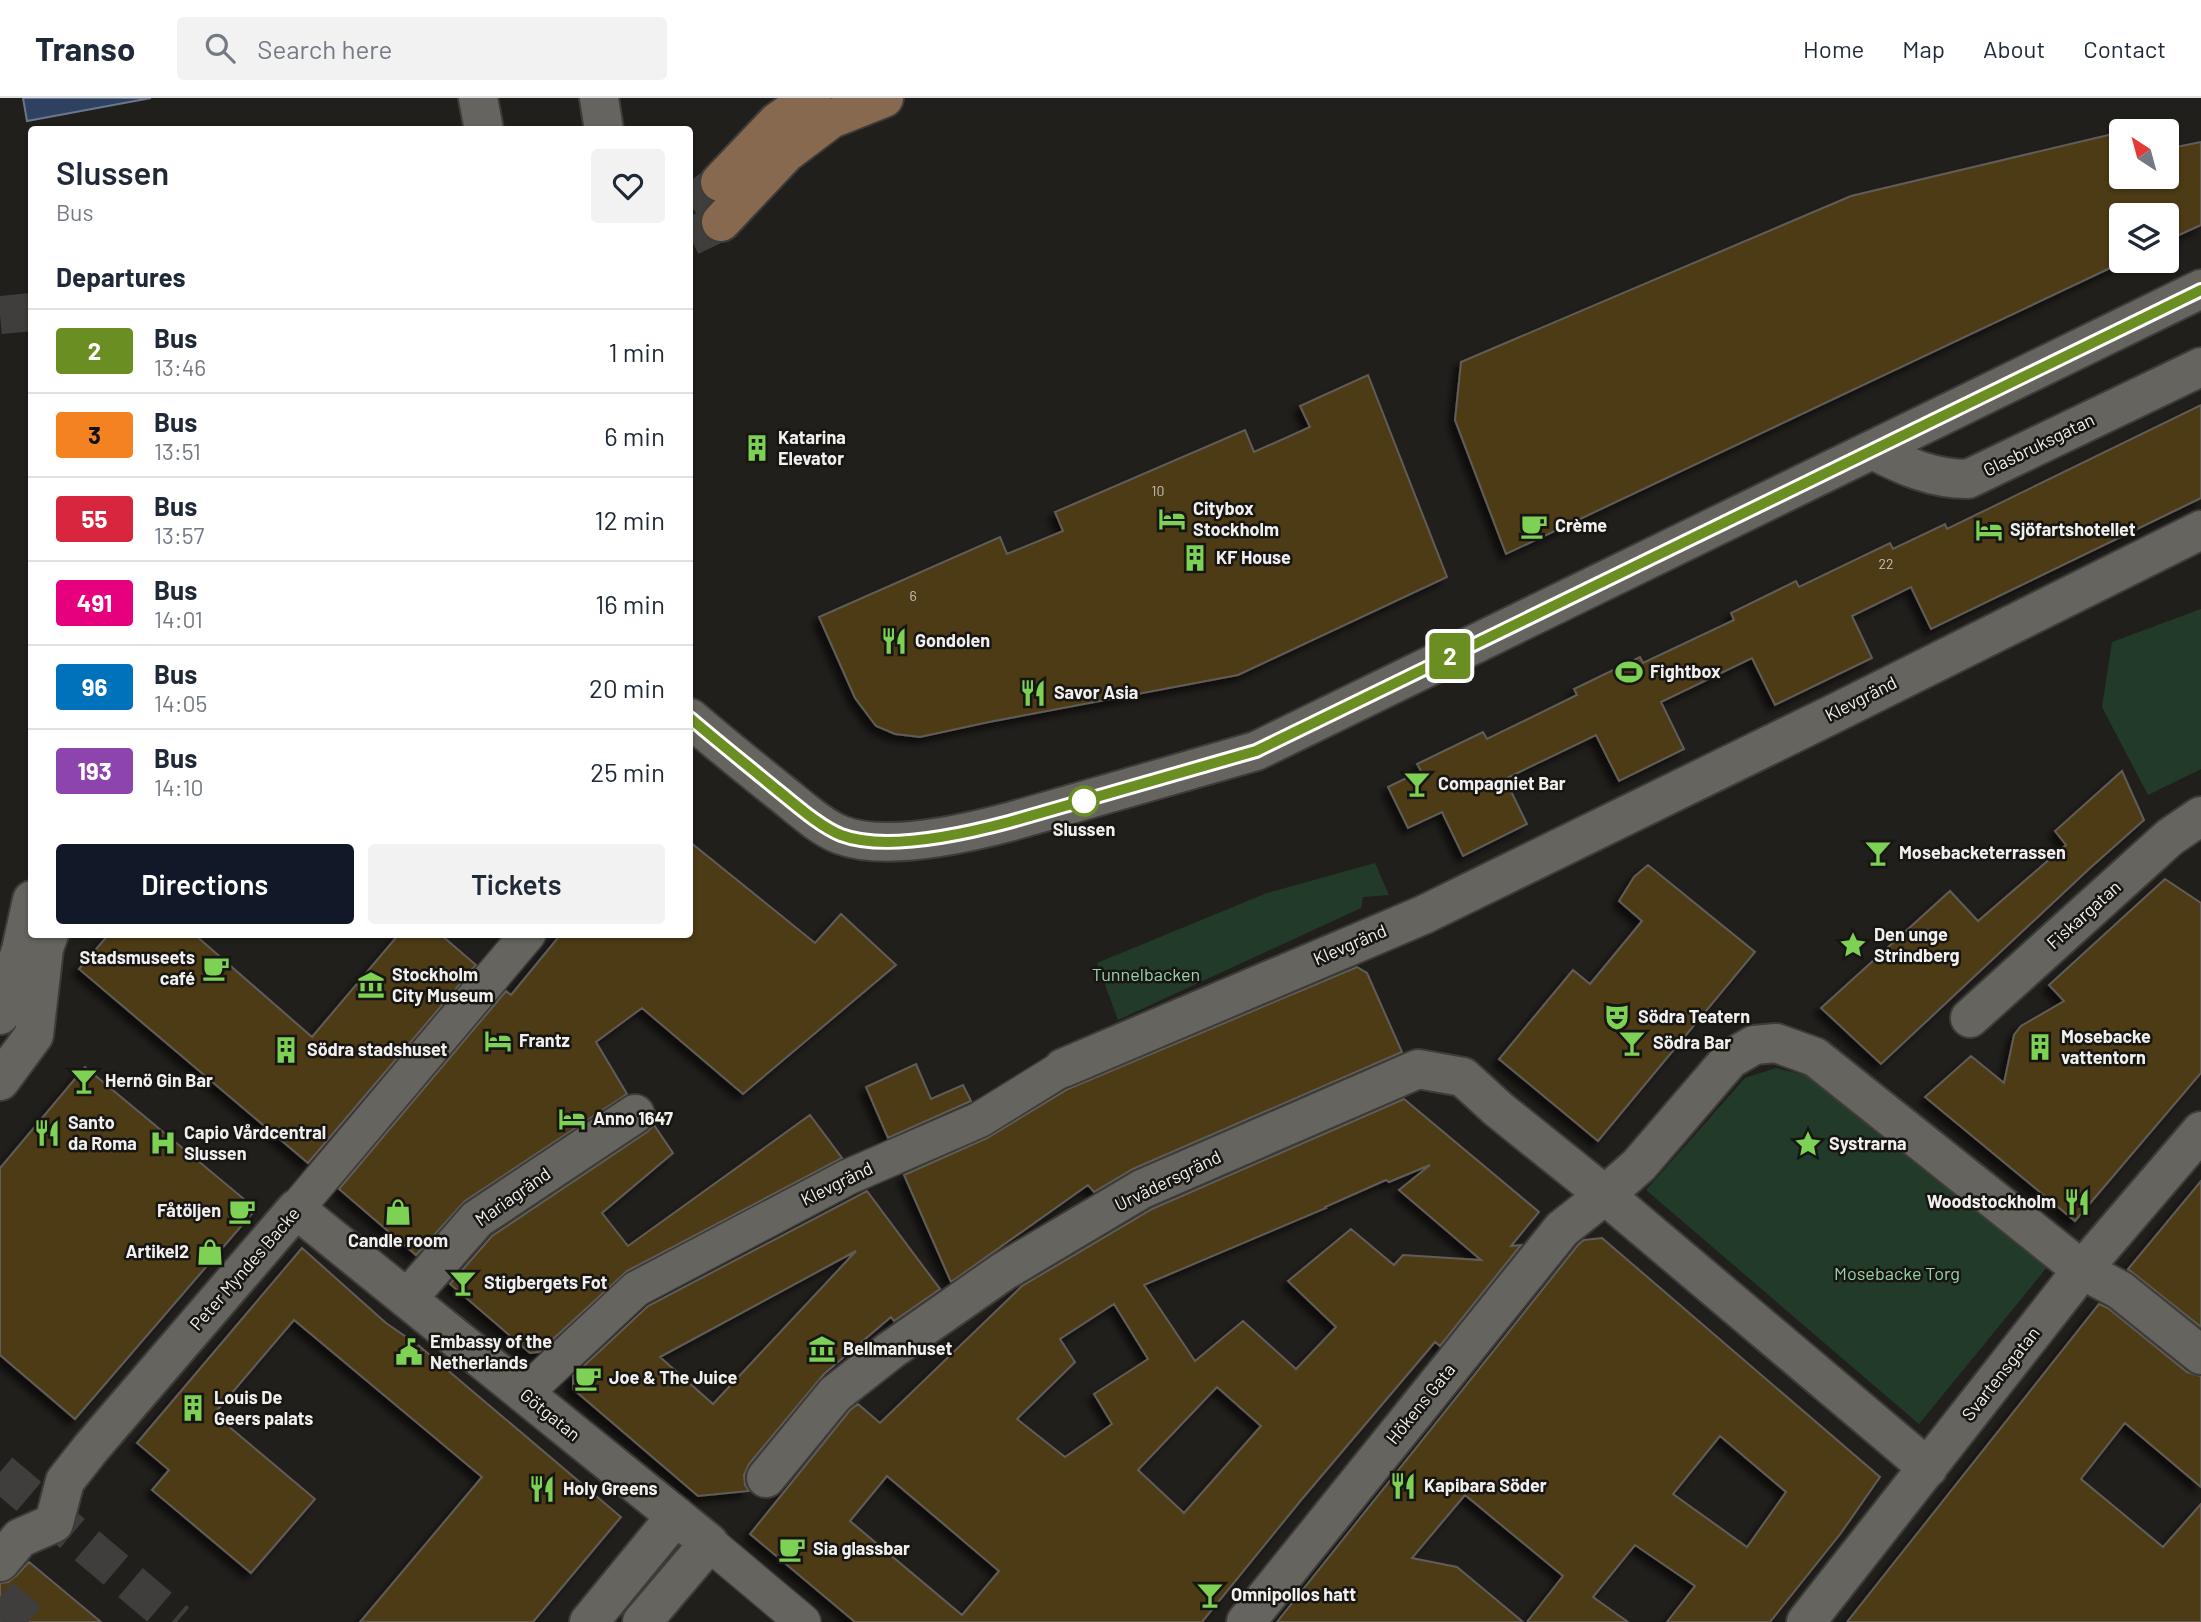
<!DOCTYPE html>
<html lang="en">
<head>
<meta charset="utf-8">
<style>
	:root { --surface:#fff; --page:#f2f2f3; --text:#1f2937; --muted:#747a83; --line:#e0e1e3; --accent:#111827 }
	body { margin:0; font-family:Barlow,sans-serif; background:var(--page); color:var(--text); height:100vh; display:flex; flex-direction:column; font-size:26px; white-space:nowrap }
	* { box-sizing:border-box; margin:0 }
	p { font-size:23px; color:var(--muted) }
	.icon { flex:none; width:38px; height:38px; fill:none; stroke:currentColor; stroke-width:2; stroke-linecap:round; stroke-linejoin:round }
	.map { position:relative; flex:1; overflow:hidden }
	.details { position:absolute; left:28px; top:28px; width:665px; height:812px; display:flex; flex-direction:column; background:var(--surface); border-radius:7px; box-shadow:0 2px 5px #0004 }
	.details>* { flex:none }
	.badge { padding:0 14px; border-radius:5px; font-size:24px; line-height:46px }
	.needle { width:46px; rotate:324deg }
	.buttons { position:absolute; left:2109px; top:21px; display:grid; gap:14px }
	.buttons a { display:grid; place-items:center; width:70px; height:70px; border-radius:7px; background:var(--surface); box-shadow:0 2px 5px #0004; font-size:35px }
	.map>.badge { position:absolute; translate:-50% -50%; box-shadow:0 0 0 4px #fff }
	h2 { padding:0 28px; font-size:26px; line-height:63px }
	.round { display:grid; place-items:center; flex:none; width:74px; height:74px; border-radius:7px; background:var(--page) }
	.summary { display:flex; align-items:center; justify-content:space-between; height:119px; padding:0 28px }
	h1 { font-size:33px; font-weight:600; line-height:52px }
	.button { display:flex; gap:14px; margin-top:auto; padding:14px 28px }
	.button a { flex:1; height:80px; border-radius:7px; background:var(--accent); color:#fff; font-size:28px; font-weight:600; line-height:80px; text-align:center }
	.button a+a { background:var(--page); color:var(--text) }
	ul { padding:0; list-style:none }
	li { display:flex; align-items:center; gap:21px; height:84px; padding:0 28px; border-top:2px solid var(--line) }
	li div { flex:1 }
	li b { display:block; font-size:26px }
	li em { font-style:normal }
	li .badge { min-width:77px; font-weight:700; text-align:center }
	header { display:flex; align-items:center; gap:42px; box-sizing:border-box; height:98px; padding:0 35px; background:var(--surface); border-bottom:2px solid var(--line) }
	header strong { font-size:33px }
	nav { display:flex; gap:38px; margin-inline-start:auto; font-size:24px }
	.search { width:490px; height:63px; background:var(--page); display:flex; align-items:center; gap:18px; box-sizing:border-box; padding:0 24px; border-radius:7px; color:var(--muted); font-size:26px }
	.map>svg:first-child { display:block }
	.green { fill:#223b29 }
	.water { fill:#2f4160; stroke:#69768b; stroke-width:2 }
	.building { fill:#4e3b17; stroke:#605d59; stroke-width:2; fill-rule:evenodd; filter:url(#shadow) }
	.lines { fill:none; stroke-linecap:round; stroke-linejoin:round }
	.tertiary-tunnel { stroke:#403e3c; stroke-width:38; stroke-dasharray:38 19; stroke-linecap:butt }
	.secondary-tunnel { stroke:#403e3c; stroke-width:38; stroke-dasharray:38 19; stroke-linecap:butt }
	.trunk-tunnel { stroke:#403e3c; stroke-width:38; stroke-dasharray:38 19; stroke-linecap:butt }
	.pedestrian-casing { stroke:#3e3c39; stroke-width:38 }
	.minor-casing { stroke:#3e3c39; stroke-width:42 }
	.tertiary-casing { stroke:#3e3c39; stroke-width:42 }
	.secondary-casing { stroke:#3e3c39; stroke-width:42 }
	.pedestrian { stroke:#66645f; stroke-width:35 }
	.minor { stroke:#66645f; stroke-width:38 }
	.tertiary { stroke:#66645f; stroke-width:38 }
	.secondary { stroke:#86694f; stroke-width:38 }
	.line-casing { stroke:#fff; stroke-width:16 }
	.line { stroke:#6b8e23; stroke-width:10 }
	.stop-dot { fill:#fff; stroke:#6b8e23; stroke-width:3.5 }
	.labels { text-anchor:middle; stroke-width:5; stroke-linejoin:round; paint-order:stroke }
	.number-label { font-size:14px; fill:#c8c3b8 }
	.poi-label { font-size:18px; font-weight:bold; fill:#f1f0ee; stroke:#181613; text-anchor:start }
	.street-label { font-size:18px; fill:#f1f0ee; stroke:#181613 }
	.stop-label { font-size:18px; font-weight:bold; fill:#f1f0ee; stroke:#181613 }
	.park-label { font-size:18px; fill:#98d3a6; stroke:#181613 }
</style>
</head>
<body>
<header>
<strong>Transo</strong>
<div class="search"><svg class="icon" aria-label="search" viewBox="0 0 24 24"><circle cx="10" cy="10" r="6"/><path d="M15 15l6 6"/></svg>Search here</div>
<nav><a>Home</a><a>Map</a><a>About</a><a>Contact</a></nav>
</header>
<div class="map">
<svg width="2201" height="1524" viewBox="0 0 2201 1524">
	<defs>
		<filter id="shadow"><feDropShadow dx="-6" dy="6" stdDeviation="3.5" flood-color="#0009"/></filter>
	</defs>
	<rect width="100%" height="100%" fill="#211f1c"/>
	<path class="green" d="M2201 511V671L2148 697 2102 609 2112 544Z
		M1375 765 1389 797 1363 799 1361 810 1118 922 1097 865 1267 795Z
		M1776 970 1805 977 2048 1168 1919 1326 1646 1092 1745 980Z"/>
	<path class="water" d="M23 0H151L27 23Z"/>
	<path class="building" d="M2121 34V79H2166V51L2201 44V127L2166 143V117H2121V163H2125L1506 456 1455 322 1461 264 1851 98Z
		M1368 277 1447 479 1238 577 989 624 920 639 895 636 876 628 855 600 819 519 1000 439 1007 456 1063 433 1055 414 1245 332 1254 354 1310 329 1300 308Z
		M2201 307V400L1931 531 1911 489 1852 518 1872 560 1775 607 1752 560 1661 604 1684 651 1619 683 1596 637 1505 681 1527 726 1463 758 1442 714 1408 730 1388 689 1421 673 1417 666 1483 634 1487 641 1577 597 1574 591 1640 559 1643 565 1734 522 1731 515 1796 483 1799 489 1890 445 1893 451 1945 426 1947 431Z
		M2122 673 2144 722 2089 771 1881 966 1821 910 1950 793 1978 823 2066 747 2055 733Z
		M690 744 815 845 841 816 896 867 743 996 642 910 596 944 627 996 465 1103 416 1157 339 1091 506 893 511 897 561 836H690Z
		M1648 767 1755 854 1598 1043 1499 961 1573 872 1590 886 1642 823 1619 803 1634 779Z
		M2165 781 2201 805V975L2075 1123 1925 999 1971 958 2004 985 2014 937 2021 928 2064 903 2049 887Z
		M109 836H194L312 939 399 836H440L476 867 308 1065 79 871Z
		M1357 869 1367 875 1402 954 1133 1071 1094 1094 1088 1087 951 1184 904 1077 987 1040 1068 991Z
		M916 966 931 1001 963 987 971 1003 888 1040 866 989Z
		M85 969 256 1111 75 1321 0 1257V1070Z
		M1404 1001 1539 1114 1511 1148 1521 1147 1440 1248 1435 1244 1302 1401 1202 1524H855L750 1436 850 1312 858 1306 880 1325 1022 1188 1152 1111ZM1430 1067 1399 1092 1481 1162 1403 1157 1394 1167 1351 1131 1288 1183 1336 1229 1296 1271 1243 1223 1195 1263 1144 1187 1326 1110 1325 1109 1386 1082 1389 1084ZM1114 1206 1148 1261 1094 1296 1112 1326 1065 1359 1017 1321 1075 1264 1060 1241ZM1217 1289 1261 1328 1184 1415 1138 1372ZM887 1378 999 1473 962 1517 850 1423Z
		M810 1017 842 1060 627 1173 539 1254 530 1255 450 1186 492 1138 647 1034 654 1027 673 1055 602 1115 628 1148Z
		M2201 1083V1229L2128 1171Z
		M867 1093 940 1191 894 1223 891 1219 824 1276 749 1366 744 1377 745 1387 749 1393 698 1398 573 1291V1278L648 1208ZM856 1153 713 1306 660 1259Z
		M1602 1140 1880 1379 1841 1435 1770 1524H1667L1695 1488 1635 1447 1593 1499 1628 1524H1527L1563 1478 1465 1397 1412 1460 1457 1469 1523 1524H1277L1578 1147 1584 1142ZM1720 1338 1786 1394 1747 1449 1673 1396Z
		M302 1150 386 1225 418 1247 621 1419 533 1524H360L482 1379 294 1222 214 1316 315 1401 251 1475 152 1392 169 1372 137 1345Z
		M2099 1206 2108 1210 2187 1274 2201 1278V1389L2125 1325 2081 1381 2163 1449 2201 1406V1524H1847Z
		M29 1464 101 1524H0V1485L8 1484 16 1478Z"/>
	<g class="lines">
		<path class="tertiary-tunnel" d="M0 1374 177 1524"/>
		<path class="secondary-tunnel" d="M690 107 720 84
			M690 139 721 124
			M0 217 32 214"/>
		<path class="trunk-tunnel" d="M0 1499 31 1524"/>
		<defs>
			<path id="pedestrian" d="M296 1111 528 836
				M524 1296 636 1191 848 1079 979 1022 1063 970
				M709 1445 803 1524"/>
			<path id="minor" d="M1873 352C1904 368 1933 381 1968 381L2201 269
				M690 620C719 645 750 670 780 694 798 708 820 729 841 737 886 754 964 736 1009 724L1256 653 2201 191
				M1970 920 2170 739 2201 718
				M1063 970 1423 817 1831 617 2201 432
				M407 1201 477 1121 635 1016
				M766 1380 835 1296 891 1252 1004 1173 1142 1091 1418 971 1463 979 1498 1011 1605 1097 1928 1370
				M0 1464 20 1440 54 1425 65 1383 91 1350 296 1111 709 1445 642 1524
				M589 1524 676 1418
				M1246 1524 1562 1131 1605 1097 1639 1067 1730 961 1754 947 1776 945 1815 959 2082 1172 2120 1192 2201 1257
				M1806 1524 2082 1172 2201 1033"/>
			<path id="tertiary" d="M478 0 484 32
				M599 0 604 32
				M0 917 21 852 32 802
				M0 983 34 937 44 850 49 836"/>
			<path id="secondary" d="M720 84 777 24 811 0
				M721 124 786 55 831 21 884 0"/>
		</defs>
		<use href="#pedestrian" class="pedestrian-casing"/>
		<use href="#minor" class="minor-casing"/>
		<use href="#tertiary" class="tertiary-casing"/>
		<use href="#secondary" class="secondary-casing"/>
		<use href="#pedestrian" class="pedestrian"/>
		<use href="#minor" class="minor"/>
		<use href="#tertiary" class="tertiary"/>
		<use href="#secondary" class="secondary"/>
	</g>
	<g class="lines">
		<defs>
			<path id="line" d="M690 620C718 644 747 667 776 691 795 706 819 728 841 737 886 754 964 736 1009 724L1256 653 2201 192"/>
		</defs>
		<use href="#line" class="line-casing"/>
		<use href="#line" class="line"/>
	</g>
	<defs>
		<symbol id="building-bare" viewBox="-9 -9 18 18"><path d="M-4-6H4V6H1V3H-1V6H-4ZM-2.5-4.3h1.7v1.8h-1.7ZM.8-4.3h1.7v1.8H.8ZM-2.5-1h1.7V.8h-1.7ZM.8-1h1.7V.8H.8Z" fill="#7dd154" stroke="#181613" stroke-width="2.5" paint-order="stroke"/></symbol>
		<symbol id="hotel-bare" viewBox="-9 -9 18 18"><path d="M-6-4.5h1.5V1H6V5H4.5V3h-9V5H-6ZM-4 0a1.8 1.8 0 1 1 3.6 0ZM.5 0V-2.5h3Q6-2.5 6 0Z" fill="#7dd154" stroke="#181613" stroke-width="2.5" paint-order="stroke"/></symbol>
		<symbol id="cafe-bare" viewBox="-9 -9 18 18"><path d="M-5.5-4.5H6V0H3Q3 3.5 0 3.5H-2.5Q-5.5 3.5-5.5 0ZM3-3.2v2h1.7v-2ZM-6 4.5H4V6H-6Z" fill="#7dd154" stroke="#181613" stroke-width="2.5" paint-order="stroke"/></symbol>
		<symbol id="restaurant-bare" viewBox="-9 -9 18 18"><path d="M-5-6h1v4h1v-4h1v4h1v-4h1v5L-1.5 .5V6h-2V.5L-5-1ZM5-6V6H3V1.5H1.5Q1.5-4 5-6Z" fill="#7dd154" stroke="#181613" stroke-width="2.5" paint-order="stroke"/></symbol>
		<symbol id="stadium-bare" viewBox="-9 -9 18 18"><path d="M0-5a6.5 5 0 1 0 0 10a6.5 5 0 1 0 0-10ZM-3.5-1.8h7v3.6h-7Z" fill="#7dd154" stroke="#181613" stroke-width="2.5" paint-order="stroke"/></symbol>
		<symbol id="bar-bare" viewBox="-9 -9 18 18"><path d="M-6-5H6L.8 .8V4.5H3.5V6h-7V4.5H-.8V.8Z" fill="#7dd154" stroke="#181613" stroke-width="2.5" paint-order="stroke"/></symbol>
		<symbol id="sight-bare" viewBox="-9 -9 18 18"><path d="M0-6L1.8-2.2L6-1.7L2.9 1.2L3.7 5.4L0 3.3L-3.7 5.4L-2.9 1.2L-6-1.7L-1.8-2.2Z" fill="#7dd154" stroke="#181613" stroke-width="2.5" paint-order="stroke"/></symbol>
		<symbol id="museum-bare" viewBox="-9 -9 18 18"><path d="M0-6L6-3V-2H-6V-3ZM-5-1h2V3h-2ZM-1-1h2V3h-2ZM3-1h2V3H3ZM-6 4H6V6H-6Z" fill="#7dd154" stroke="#181613" stroke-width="2.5" paint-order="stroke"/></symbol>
		<symbol id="theatre-bare" viewBox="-9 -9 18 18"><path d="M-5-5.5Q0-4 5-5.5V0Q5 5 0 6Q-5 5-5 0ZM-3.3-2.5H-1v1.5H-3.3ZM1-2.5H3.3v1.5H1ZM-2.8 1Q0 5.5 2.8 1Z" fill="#7dd154" stroke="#181613" stroke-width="2.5" paint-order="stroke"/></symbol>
		<symbol id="hospital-bare" viewBox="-9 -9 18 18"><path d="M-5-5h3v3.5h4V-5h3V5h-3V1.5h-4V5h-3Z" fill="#7dd154" stroke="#181613" stroke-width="2.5" paint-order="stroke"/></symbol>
		<symbol id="shop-bare" viewBox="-9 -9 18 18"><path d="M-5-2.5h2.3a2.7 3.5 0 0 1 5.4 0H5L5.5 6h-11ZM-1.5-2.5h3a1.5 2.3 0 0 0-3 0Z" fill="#7dd154" stroke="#181613" stroke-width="2.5" paint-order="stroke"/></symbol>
		<symbol id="civic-bare" viewBox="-9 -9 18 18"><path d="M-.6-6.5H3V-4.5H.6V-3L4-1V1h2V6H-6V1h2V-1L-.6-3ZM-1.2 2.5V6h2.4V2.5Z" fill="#7dd154" stroke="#181613" stroke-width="2.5" paint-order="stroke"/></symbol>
	</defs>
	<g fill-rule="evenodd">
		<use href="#building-bare" x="738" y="331" width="38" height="38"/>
		<use href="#hotel-bare" x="1153" y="402" width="38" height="38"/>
		<use href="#cafe-bare" x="1515" y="409" width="38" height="38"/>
		<use href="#hotel-bare" x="1970" y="413" width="38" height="38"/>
		<use href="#building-bare" x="1176" y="441" width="38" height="38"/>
		<use href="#restaurant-bare" x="875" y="524" width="38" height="38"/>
		<use href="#stadium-bare" x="1610" y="555" width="38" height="38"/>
		<use href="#restaurant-bare" x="1014" y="576" width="38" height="38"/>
		<use href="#bar-bare" x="1398" y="667" width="38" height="38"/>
		<use href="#bar-bare" x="1859" y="736" width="38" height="38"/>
		<use href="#sight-bare" x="1834" y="828" width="38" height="38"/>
		<use href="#cafe-bare" x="197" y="851" width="38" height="38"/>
		<use href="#museum-bare" x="352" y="868" width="38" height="38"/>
		<use href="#theatre-bare" x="1598" y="900" width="38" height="38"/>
		<use href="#hotel-bare" x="479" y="924" width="38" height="38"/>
		<use href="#bar-bare" x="1613" y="926" width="38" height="38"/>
		<use href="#building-bare" x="2021" y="930" width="38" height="38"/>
		<use href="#building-bare" x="267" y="933" width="38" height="38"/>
		<use href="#bar-bare" x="65" y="964" width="38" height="38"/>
		<use href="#hotel-bare" x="553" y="1002" width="38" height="38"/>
		<use href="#restaurant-bare" x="28" y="1016" width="38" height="38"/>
		<use href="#hospital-bare" x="144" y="1026" width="38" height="38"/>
		<use href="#sight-bare" x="1789" y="1027" width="38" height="38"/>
		<use href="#restaurant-bare" x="2058" y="1085" width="38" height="38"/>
		<use href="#cafe-bare" x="223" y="1094" width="38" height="38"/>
		<use href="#shop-bare" x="379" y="1095" width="38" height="38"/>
		<use href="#shop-bare" x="191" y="1135" width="38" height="38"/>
		<use href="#bar-bare" x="444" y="1166" width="38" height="38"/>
		<use href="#museum-bare" x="803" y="1232" width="38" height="38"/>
		<use href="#civic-bare" x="390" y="1235" width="38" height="38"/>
		<use href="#cafe-bare" x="569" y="1261" width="38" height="38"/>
		<use href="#building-bare" x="174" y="1291" width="38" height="38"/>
		<use href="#restaurant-bare" x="1384" y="1369" width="38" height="38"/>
		<use href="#restaurant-bare" x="523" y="1372" width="38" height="38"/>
		<use href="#cafe-bare" x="773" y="1432" width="38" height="38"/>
		<use href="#bar-bare" x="1191" y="1478" width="38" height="38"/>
	</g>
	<circle class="stop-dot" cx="1084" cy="703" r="14"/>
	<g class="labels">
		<g class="number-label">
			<text x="1158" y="398">10</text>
			<text x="1886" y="471">22</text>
			<text x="913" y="503">6</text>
		</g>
		<g class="poi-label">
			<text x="778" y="346">Katarina<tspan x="778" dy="21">Elevator</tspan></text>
			<text x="1193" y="417">Citybox<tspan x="1193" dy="21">Stockholm</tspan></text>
			<text x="1555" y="434">Crème</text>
			<text x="2010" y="438">Sjöfartshotellet</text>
			<text x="1216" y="466">KF House</text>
			<text x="915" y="549">Gondolen</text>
			<text x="1650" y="580">Fightbox</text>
			<text x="1054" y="601">Savor Asia</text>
			<text x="1438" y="692">Compagniet Bar</text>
			<text x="1899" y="761">Mosebacketerrassen</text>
			<text x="1874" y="843">Den unge<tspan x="1874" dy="21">Strindberg</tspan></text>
			<text x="195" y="866" text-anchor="end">Stadsmuseets<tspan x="195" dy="21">café</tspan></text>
			<text x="392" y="883">Stockholm<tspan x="392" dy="21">City Museum</tspan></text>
			<text x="1638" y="925">Södra Teatern</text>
			<text x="2061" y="945">Mosebacke<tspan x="2061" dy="21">vattentorn</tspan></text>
			<text x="519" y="949">Frantz</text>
			<text x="1653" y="951">Södra Bar</text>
			<text x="307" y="958">Södra stadshuset</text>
			<text x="105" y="989">Hernö Gin Bar</text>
			<text x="593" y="1027">Anno 1647</text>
			<text x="68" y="1031">Santo<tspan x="68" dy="21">da Roma</tspan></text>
			<text x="184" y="1041">Capio Vårdcentral<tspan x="184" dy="21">Slussen</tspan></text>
			<text x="1829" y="1052">Systrarna</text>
			<text x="2056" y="1110" text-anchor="end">Woodstockholm</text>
			<text x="221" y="1119" text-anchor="end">Fåtöljen</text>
			<text x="398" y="1149" text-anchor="middle">Candle room</text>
			<text x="189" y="1160" text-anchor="end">Artikel2</text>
			<text x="484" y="1191">Stigbergets Fot</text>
			<text x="430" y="1250">Embassy of the<tspan x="430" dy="21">Netherlands</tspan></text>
			<text x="843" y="1257">Bellmanhuset</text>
			<text x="609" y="1286">Joe &amp; The Juice</text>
			<text x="214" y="1306">Louis De<tspan x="214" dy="21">Geers palats</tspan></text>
			<text x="1424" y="1394">Kapibara Söder</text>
			<text x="563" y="1397">Holy Greens</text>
			<text x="813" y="1457">Sia glassbar</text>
			<text x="1231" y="1503">Omnipollos hatt</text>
		</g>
		<g class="street-label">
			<text transform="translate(2039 347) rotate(-26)" y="6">Glasbruksgatan</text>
			<text transform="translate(1861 601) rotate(-27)" y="6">Klevgränd</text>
			<text transform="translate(2084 817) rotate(-42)" y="6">Fiskargatan</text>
			<text transform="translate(1350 847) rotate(-23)" y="6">Klevgränd</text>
			<text transform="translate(1168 1083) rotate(-26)" y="6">Urvädersgränd</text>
			<text transform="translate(837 1086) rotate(-26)" y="6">Klevgränd</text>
			<text transform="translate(513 1099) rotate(-35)" y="6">Mariagränd</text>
			<text transform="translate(245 1171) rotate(-49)" y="6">Peter Myndes Backe</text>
			<text transform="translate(2001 1276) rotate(-52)" y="6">Svartensgatan</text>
			<text transform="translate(1421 1306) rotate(-51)" y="6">Hökens Gata</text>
			<text transform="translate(550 1317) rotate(39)" y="6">Götgatan</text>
		</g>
		<g class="stop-label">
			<text x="1084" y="738">Slussen</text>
		</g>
		<g class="park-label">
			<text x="1146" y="883">Tunnelbacken</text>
			<text x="1897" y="1182">Mosebacke Torg</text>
		</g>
	</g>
</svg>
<div class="buttons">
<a><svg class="needle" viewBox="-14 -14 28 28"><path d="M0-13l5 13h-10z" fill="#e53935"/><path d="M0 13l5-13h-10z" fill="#747a83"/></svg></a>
<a><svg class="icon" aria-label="layers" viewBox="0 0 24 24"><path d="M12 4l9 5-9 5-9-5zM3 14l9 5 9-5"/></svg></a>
</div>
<b class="badge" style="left:1450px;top:558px;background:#6b8e23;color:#fff">2</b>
<section class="details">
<div class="summary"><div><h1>Slussen</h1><p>Bus</p></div><a class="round"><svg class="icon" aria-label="heart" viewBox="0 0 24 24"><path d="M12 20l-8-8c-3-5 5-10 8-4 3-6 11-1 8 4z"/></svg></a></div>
<h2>Departures</h2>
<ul>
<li><span class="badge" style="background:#6b8e23;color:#fff">2</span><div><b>Bus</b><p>13:46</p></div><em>1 min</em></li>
<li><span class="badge" style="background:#f58220;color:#111">3</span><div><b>Bus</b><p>13:51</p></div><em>6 min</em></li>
<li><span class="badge" style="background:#d7263d;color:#fff">55</span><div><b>Bus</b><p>13:57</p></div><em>12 min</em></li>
<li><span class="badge" style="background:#e6007e;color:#fff">491</span><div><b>Bus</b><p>14:01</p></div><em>16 min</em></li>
<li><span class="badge" style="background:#0072bc;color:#fff">96</span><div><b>Bus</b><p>14:05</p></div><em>20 min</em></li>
<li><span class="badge" style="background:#8e44ad;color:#fff">193</span><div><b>Bus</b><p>14:10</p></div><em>25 min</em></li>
</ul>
<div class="button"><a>Directions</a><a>Tickets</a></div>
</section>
</div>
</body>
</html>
